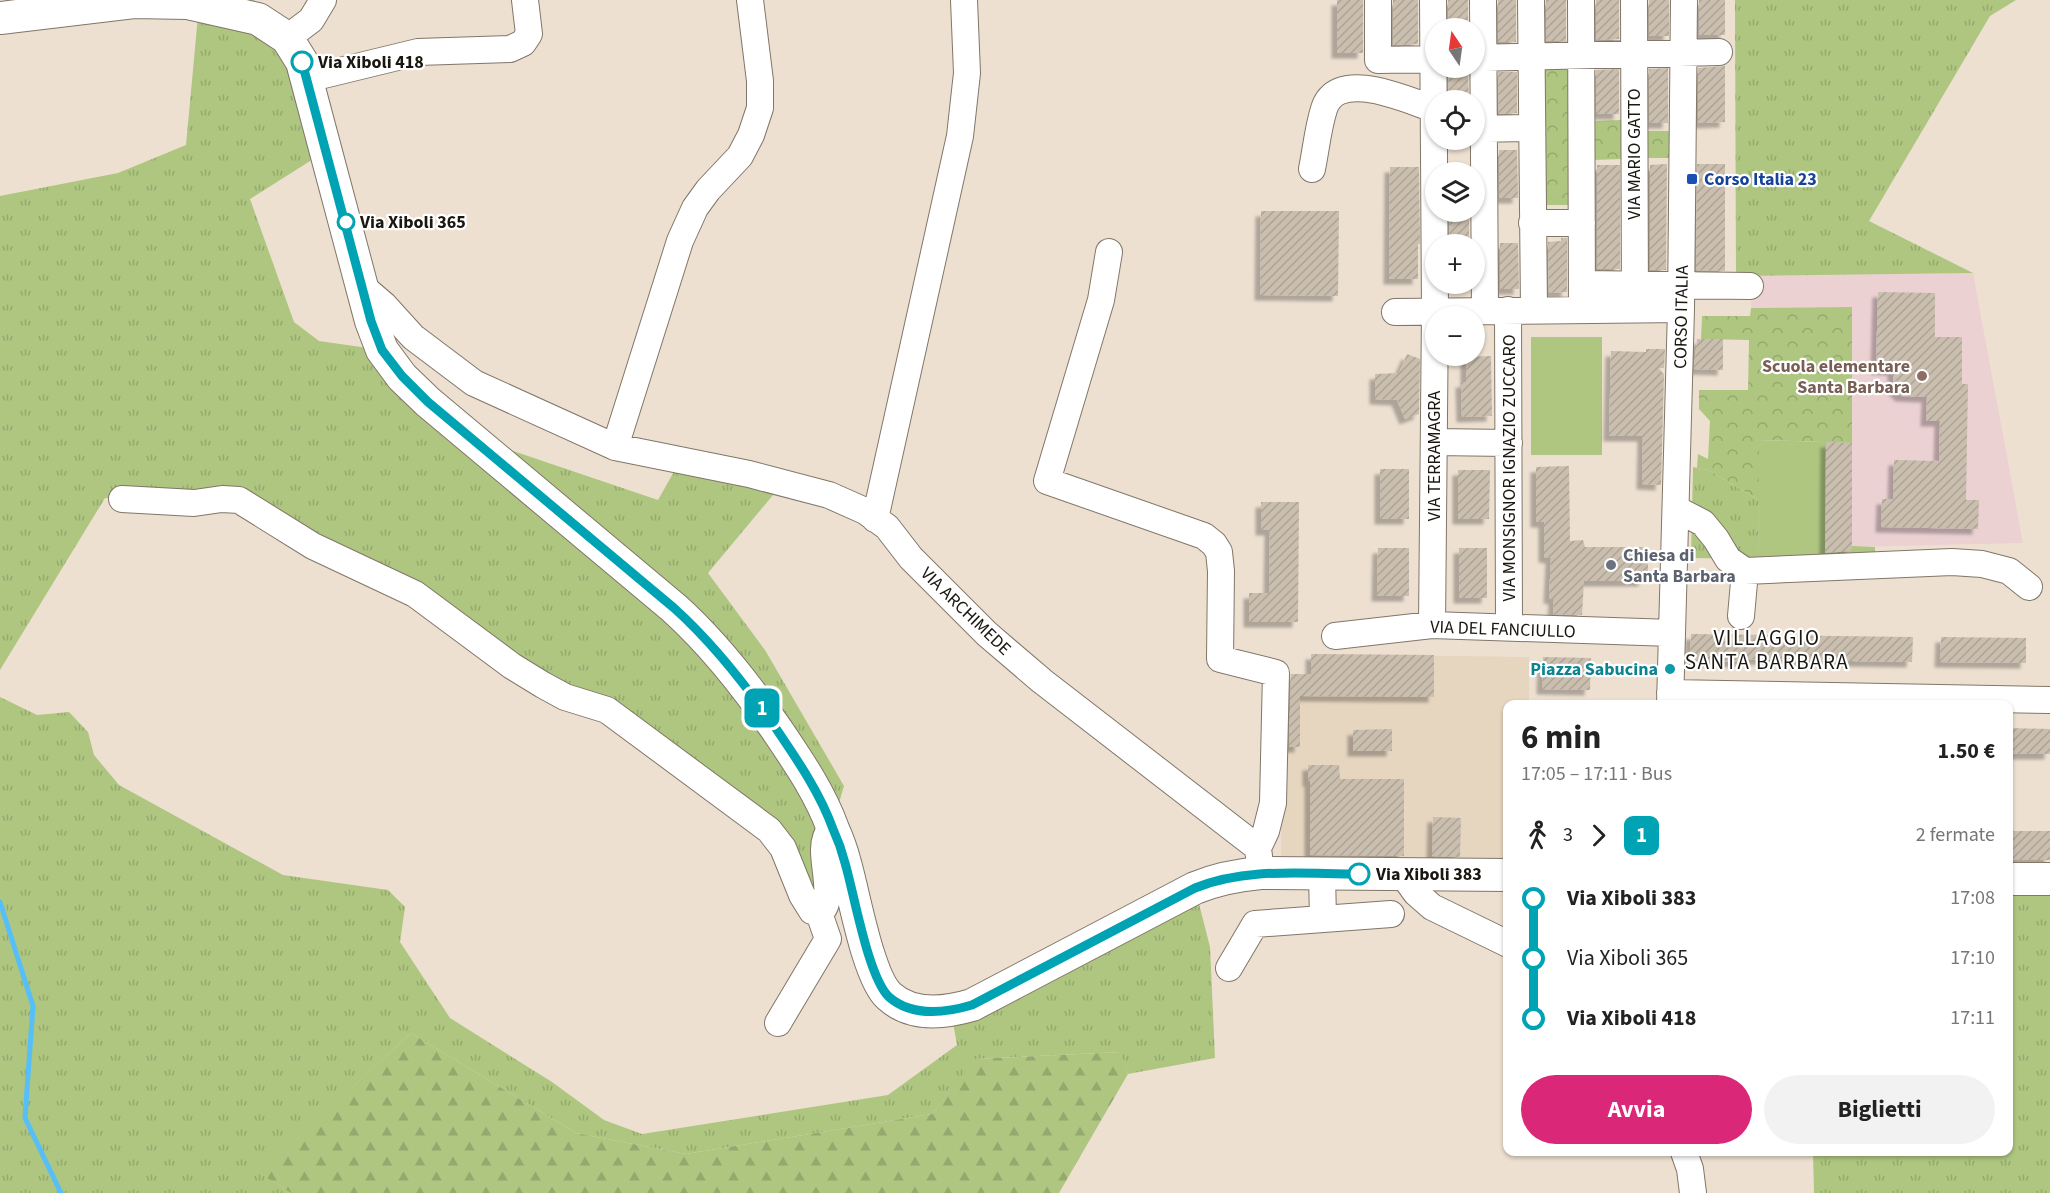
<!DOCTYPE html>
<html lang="it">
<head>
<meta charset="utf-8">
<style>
	:root { --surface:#fff; --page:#f2f2f2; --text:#222; --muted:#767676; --accent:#db2777 }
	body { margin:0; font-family:"Source Sans 3",sans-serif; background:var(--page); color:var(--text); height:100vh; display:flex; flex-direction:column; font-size:22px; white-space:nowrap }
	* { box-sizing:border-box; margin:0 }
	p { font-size:20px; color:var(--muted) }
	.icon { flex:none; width:33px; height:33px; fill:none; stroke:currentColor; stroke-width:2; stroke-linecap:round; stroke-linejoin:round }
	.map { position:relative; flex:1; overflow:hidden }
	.panel { position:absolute; left:1503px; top:700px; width:510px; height:456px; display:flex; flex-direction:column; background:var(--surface); border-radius:12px; box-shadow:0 2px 4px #0004 }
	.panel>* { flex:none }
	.badge { padding:0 12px; border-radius:9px; font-size:21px; line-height:39px }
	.needle { width:39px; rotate:347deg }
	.tools { position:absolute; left:1425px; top:18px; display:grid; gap:12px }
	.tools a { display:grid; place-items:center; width:60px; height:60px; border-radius:50%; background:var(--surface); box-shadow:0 2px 4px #0004; font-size:30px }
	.map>.badge { position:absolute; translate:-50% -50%; box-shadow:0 0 0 3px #fff }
	.legs { display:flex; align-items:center; gap:9px; height:66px; padding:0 18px; font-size:20px }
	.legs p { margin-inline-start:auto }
	.overview { display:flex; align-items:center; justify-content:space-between; height:102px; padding:0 18px }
	h1 { font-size:33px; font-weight:700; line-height:45px }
	.cta { display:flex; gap:12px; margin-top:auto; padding:12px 18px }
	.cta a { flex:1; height:69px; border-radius:36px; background:var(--accent); color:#fff; font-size:24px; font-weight:700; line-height:69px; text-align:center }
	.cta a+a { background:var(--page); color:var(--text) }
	ul { padding:0 18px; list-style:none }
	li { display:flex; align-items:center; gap:21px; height:60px; font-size:22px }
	li i { display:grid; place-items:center; width:9px; height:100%; margin:0 8px; background:currentColor }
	li i::after { content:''; width:15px; height:15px; margin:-8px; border:4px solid; border-radius:50%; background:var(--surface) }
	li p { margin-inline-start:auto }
	li:first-child i { background:linear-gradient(#0000 50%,currentColor 0) }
	li:last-child i { background:linear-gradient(currentColor 50%,#0000 0) }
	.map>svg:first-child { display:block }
	.built { fill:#e6d5bf }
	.education { fill:#ecd1d3 }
	.grass { fill:url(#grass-tufts) }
	.forest { fill:url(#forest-firs) }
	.park { fill:url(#park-crowns) }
	.pitch { fill:#aec680 }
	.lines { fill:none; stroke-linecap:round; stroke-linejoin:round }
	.stream { stroke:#56bff7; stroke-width:5 }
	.building { fill:url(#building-hatch); filter:url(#shadow) }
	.minor-casing { stroke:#817668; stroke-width:28 }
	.major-casing { stroke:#817668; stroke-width:34 }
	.minor { stroke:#fff; stroke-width:26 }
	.major { stroke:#fff; stroke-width:32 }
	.line-1-casing { stroke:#fff; stroke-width:14 }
	.line-1 { stroke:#00a3b4; stroke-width:9 }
	.stop-1-dot { fill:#fff; stroke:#00a3b4; stroke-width:3 }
	.transit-dot { fill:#1a4fb4; stroke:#fff; stroke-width:2 }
	.education-dot { fill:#8d6e63; stroke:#fff; stroke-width:2 }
	.worship-dot { fill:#6b7280; stroke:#fff; stroke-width:2 }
	.culture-dot { fill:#0f9aa8; stroke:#fff; stroke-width:2 }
	.labels { text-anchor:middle; stroke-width:4.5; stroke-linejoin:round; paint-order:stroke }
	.stop-label { font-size:18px; font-weight:bold; fill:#1a1610; stroke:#fff; text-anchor:start }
	.street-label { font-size:18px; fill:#1a1610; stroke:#fff }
	.transit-label { font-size:18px; font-weight:bold; fill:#164399; stroke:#fff; text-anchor:start }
	.education-label { font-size:18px; font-weight:bold; fill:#785e54; stroke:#fff; text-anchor:end }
	.worship-label { font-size:18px; font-weight:bold; fill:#5b616d; stroke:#fff; text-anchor:start }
	.culture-label { font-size:18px; font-weight:bold; fill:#0d838f; stroke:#fff; text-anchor:end }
	.quarter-label { font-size:21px; letter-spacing:1.5px; fill:#1a1610; stroke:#fff }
</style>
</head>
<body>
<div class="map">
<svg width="2050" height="1193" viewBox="0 0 2050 1193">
	<defs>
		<pattern id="grass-tufts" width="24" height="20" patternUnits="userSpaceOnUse" patternTransform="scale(1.5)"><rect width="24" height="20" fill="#aec680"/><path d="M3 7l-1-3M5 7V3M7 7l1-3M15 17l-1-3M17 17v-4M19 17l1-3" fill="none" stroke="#95a96e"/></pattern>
		<pattern id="forest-firs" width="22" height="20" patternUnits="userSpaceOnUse" patternTransform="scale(1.5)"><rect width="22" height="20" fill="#aec680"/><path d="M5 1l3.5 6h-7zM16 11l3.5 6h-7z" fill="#95a96e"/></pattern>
		<pattern id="park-crowns" width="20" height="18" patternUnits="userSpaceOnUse" patternTransform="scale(1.5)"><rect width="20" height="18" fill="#aec680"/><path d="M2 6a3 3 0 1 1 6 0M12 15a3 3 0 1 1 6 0" fill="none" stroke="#95a96e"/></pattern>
		<pattern id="building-hatch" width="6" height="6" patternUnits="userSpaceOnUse" patternTransform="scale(1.5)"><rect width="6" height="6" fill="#cabeaf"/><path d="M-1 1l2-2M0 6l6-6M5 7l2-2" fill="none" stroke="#ada396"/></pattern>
		<filter id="shadow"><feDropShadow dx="-5.5" dy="5.5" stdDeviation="1.5" flood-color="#0004"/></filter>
	</defs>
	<rect width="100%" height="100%" fill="#ede0d1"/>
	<path class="built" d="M1311 654 1529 657V705H1508L1507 859 1281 856 1283 674H1311Z"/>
	<path class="education" d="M1973 273 2023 543 1852 547V307L1751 308V275Z"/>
	<path class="grass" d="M1735 0H2016L1990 16 1869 221 1973 273 1736 276Z
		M199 5 287 38 326 151 250 199 294 322 319 341 382 350 469 436 658 500 680 461 783 483 708 573 765 650 844 786 832 826 828 901 802 895 734 803 249 505 105 498 0 670V196L118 173 186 145Z
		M1693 467 1708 470 1759 500 1758 559 1691 558Z
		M0 697 37 715 69 712 88 732 94 755 119 785 283 875 388 890 405 907 400 942 450 1018 552 1082 604 1120 642 1134 888 1095 957 1045 951 1011 1195 888 1210 947 1215 1058 1128 1074 1120 1052 976 1059 932 1114 686 1154 576 1133 411 1033 260 1173 291 1193H0Z
		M2009 895 2050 896V1193H1814L1813 1152H2008Z"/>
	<path class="forest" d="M411 1033 576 1133 686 1154 932 1114 975 1059 1121 1052 1128 1074 1059 1193H291L259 1173Z"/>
	<path class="park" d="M1541 65H1570V205H1541Z
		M1621 120 1622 159 1593 160V121Z
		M1644 131H1669V158H1644Z
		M1852 307V443L1760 440 1759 500 1708 470 1697 468 1698 454 1708 459 1710 421 1699 409V390H1748L1749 340 1701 339 1702 316H1750L1751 308Z"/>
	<path class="pitch" d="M1531 337H1602V455H1531Z
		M1759 440 1852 443V546L1875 547V562L1758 559Z"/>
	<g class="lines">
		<path class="stream" d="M0 902 33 1006 25 1118 61 1193"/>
	</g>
	<path class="building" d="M1337 0H1363V53H1337Z
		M1393 0H1418V44L1393 45Z
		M1448 0H1468V28H1448Z
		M1498 0H1516V42H1498Z
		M1546 0H1566V41H1546Z
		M1596 0H1619V39L1596 40Z
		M1649 0H1669V36H1649Z
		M1699 0H1725V35H1699Z
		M1725 66V122L1698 123V68Z
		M1448 68H1463L1468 72 1469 100H1449Z
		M1668 68V123H1649V69Z
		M1619 69V114H1596V70Z
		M1498 72H1517V113L1499 114Z
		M1499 150H1517L1518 198H1499Z
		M1667 164 1666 270H1650V165Z
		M1697 164H1725V271L1696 270Z
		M1597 165H1620V269H1597Z
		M1390 167H1419L1420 244H1418V279H1389Z
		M1261 211H1339L1338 296 1260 295Z
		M1449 212H1469V244H1450Z
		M1561 238H1567V292L1549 293 1548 242 1561 241Z
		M1500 243H1518L1519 289H1500Z
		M1878 292 1935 293V337H1962V384H1968L1966 500H1979L1978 529 1881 527 1882 499H1893L1894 460 1939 461 1940 421H1926L1927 397 1901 396 1893 388V370L1876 369Z
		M1697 339H1723V370L1694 369Z
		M1646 349H1665L1664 368H1658L1664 374 1661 485 1642 484 1643 436H1609L1611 351 1646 352Z
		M1407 354 1420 359 1419 414 1405 419 1397 400 1375 399V374L1399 373Z
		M1491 356 1492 416 1462 417 1461 382H1466V357Z
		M1826 442 1852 443V551L1825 553Z
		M1569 466 1570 541 1583 540 1585 547H1643L1648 558V573L1643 581H1584L1582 615 1553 614 1554 599 1549 598 1551 558 1544 557V522H1536V467Z
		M1380 469H1409V519H1380Z
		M1458 470H1490L1489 519H1458Z
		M1261 502H1299L1298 622H1249V593H1269L1270 530H1261Z
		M1378 548H1409V596H1377Z
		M1459 548H1487V598H1459Z
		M1691 634 1913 637 1912 662 1741 659V662L1690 661Z
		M1941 637 2026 638V663L1940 662Z
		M1311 654 1434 655V697L1300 696V747H1289L1291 674H1311Z
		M1543 657 1591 658 1590 690 1542 689Z
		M2008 728 2050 729V754H2008Z
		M1392 729V751H1353V730Z
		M1308 765H1339L1340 779H1404V856L1310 855V781H1308Z
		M1433 817 1461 818 1460 857 1432 856Z
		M2012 831H2050V860H2012Z"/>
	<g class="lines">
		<defs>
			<path id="minor" d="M1378 0V60L1436 59
				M1483 0 1485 311
				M1531 0 1534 310
				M1581 0 1582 309
				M1634 0 1635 309
				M287 38 311 20 323 0
				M1474 58 1719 52
				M307 79 418 52 510 49 523 43 529 34 525 0
				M1474 129 1532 128
				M1312 169C1316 149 1318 128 1324 109 1337 67 1407 100 1434 109
				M1532 223H1582
				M1109 252 1101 300 1047 481 1204 536 1214 544 1219 552 1221 571 1220 659 1276 673 1273 803 1266 831 1258 848
				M1582 284 1750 286
				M363 287 384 305 413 337 474 383 615 447 749 474 829 495 865 511 887 527 911 558 987 634 1042 681 1258 848 1261 873
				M1508 310 1509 626
				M1395 312 1681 309
				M1434 442 1509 443
				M615 447 680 241 695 208 708 190 740 156 751 135 760 108V81L750 0
				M122 499 194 503 222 499 239 500 313 546 415 594 512 666 543 685 565 697 607 710 769 830 783 848 802 895 812 911 819 913C835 904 823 865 824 849 824 840 827 833 832 826
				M1676 509 1703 523 1716 539 1728 559 1745 571 1952 562 1982 564 2009 571 2029 587
				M875 519 960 136 967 73 964 0
				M1741 616 1745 571
				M1432 625 1435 311 1433 0
				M1335 636 1432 625 1672 633
				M1670 693 2050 700
				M1670 705 1681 309 1684 0
				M1322 874 1323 919
				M1403 875 1416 893 1432 907 1508 944
				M1229 968 1255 924 1391 914
				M778 1023 828 939 819 913
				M1684 1152 1690 1169 1693 1193"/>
			<path id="major" d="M0 18 134 2 187 3 258 19 287 38 302 62 371 321 382 350 402 377 428 402 674 608C714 644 746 685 777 730 798 761 820 793 833 829 838 840 842 851 845 863 854 894 868 977 889 996 912 1017 945 1013 972 1005L1195 888C1217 879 1237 875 1261 873L1508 875
				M2008 879H2050"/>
		</defs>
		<use href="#minor" class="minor-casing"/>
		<use href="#major" class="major-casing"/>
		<use href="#minor" class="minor"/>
		<use href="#major" class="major"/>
	</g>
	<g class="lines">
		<defs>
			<path id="line-1" d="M302 62 371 321 382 350 402 376 428 402 674 608C714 644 746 685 777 730 798 761 820 793 833 829 838 840 842 851 845 863 854 893 868 977 889 997 912 1017 945 1013 972 1005L1195 888C1247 867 1304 874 1359 874"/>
		</defs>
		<use href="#line-1" class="line-1-casing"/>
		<use href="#line-1" class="line-1"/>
	</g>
	<g class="stop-1-dot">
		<circle cx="302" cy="62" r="10"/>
		<circle cx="346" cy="222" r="8"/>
		<circle cx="1359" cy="874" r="10"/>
	</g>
	<rect class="transit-dot" x="1686" y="173" width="12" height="12" rx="3"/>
	<circle class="education-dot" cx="1922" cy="376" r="6"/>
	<circle class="worship-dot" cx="1611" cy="565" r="6"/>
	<circle class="culture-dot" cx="1670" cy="669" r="6"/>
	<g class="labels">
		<g class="stop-label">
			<text x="318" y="68">Via Xiboli 418</text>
			<text x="360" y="228">Via Xiboli 365</text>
			<text x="1376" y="880">Via Xiboli 383</text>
		</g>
		<g class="street-label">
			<text transform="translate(1634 154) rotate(-90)" y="6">VIA MARIO GATTO</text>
			<text transform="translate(1681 317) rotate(-89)" y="6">CORSO ITALIA</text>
			<text transform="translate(1434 456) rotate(-90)" y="6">VIA TERRAMAGRA</text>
			<text transform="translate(1509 468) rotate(-90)" y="6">VIA MONSIGNOR IGNAZIO ZUCCARO</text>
			<text transform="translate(966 611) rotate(44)" y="6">VIA ARCHIMEDE</text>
			<text transform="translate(1503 629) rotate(2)" y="6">VIA DEL FANCIULLO</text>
		</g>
		<g class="transit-label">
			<text x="1704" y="185">Corso Italia 23</text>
		</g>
		<g class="education-label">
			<text x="1910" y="372">Scuola elementare<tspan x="1910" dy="21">Santa Barbara</tspan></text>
		</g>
		<g class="worship-label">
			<text x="1623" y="561">Chiesa di<tspan x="1623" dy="21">Santa Barbara</tspan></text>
		</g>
		<g class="culture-label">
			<text x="1658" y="675">Piazza Sabucina</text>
		</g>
		<g class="quarter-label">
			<text x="1767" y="645">VILLAGGIO<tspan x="1767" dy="24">SANTA BARBARA</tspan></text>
		</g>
	</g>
</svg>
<div class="tools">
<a><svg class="needle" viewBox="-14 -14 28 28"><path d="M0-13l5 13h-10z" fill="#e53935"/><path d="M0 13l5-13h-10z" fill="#767676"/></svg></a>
<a><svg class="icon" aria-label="locate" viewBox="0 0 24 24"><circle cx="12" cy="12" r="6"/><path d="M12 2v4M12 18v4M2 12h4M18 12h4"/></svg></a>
<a><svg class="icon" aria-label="layers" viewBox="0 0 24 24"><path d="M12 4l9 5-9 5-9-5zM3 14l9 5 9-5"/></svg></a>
<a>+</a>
<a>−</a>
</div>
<b class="badge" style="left:762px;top:708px;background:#00a3b4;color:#fff">1</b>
<section class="panel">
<div class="overview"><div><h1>6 min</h1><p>17:05 – 17:11 · Bus</p></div><b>1.50 €</b></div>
<div class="legs"><svg class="icon" aria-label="walk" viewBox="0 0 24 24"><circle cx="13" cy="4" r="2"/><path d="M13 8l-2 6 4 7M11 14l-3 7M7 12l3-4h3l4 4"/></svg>3<svg class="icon" aria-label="forward" viewBox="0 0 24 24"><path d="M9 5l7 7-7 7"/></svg><b class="badge" style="background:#00a3b4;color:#fff">1</b><p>2 fermate</p></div>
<ul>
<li><i style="color:#00a3b4"></i><b>Via Xiboli 383</b><p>17:08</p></li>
<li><i style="color:#00a3b4"></i><span>Via Xiboli 365</span><p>17:10</p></li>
<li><i style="color:#00a3b4"></i><b>Via Xiboli 418</b><p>17:11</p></li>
</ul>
<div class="cta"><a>Avvia</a><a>Biglietti</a></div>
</section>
</div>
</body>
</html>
